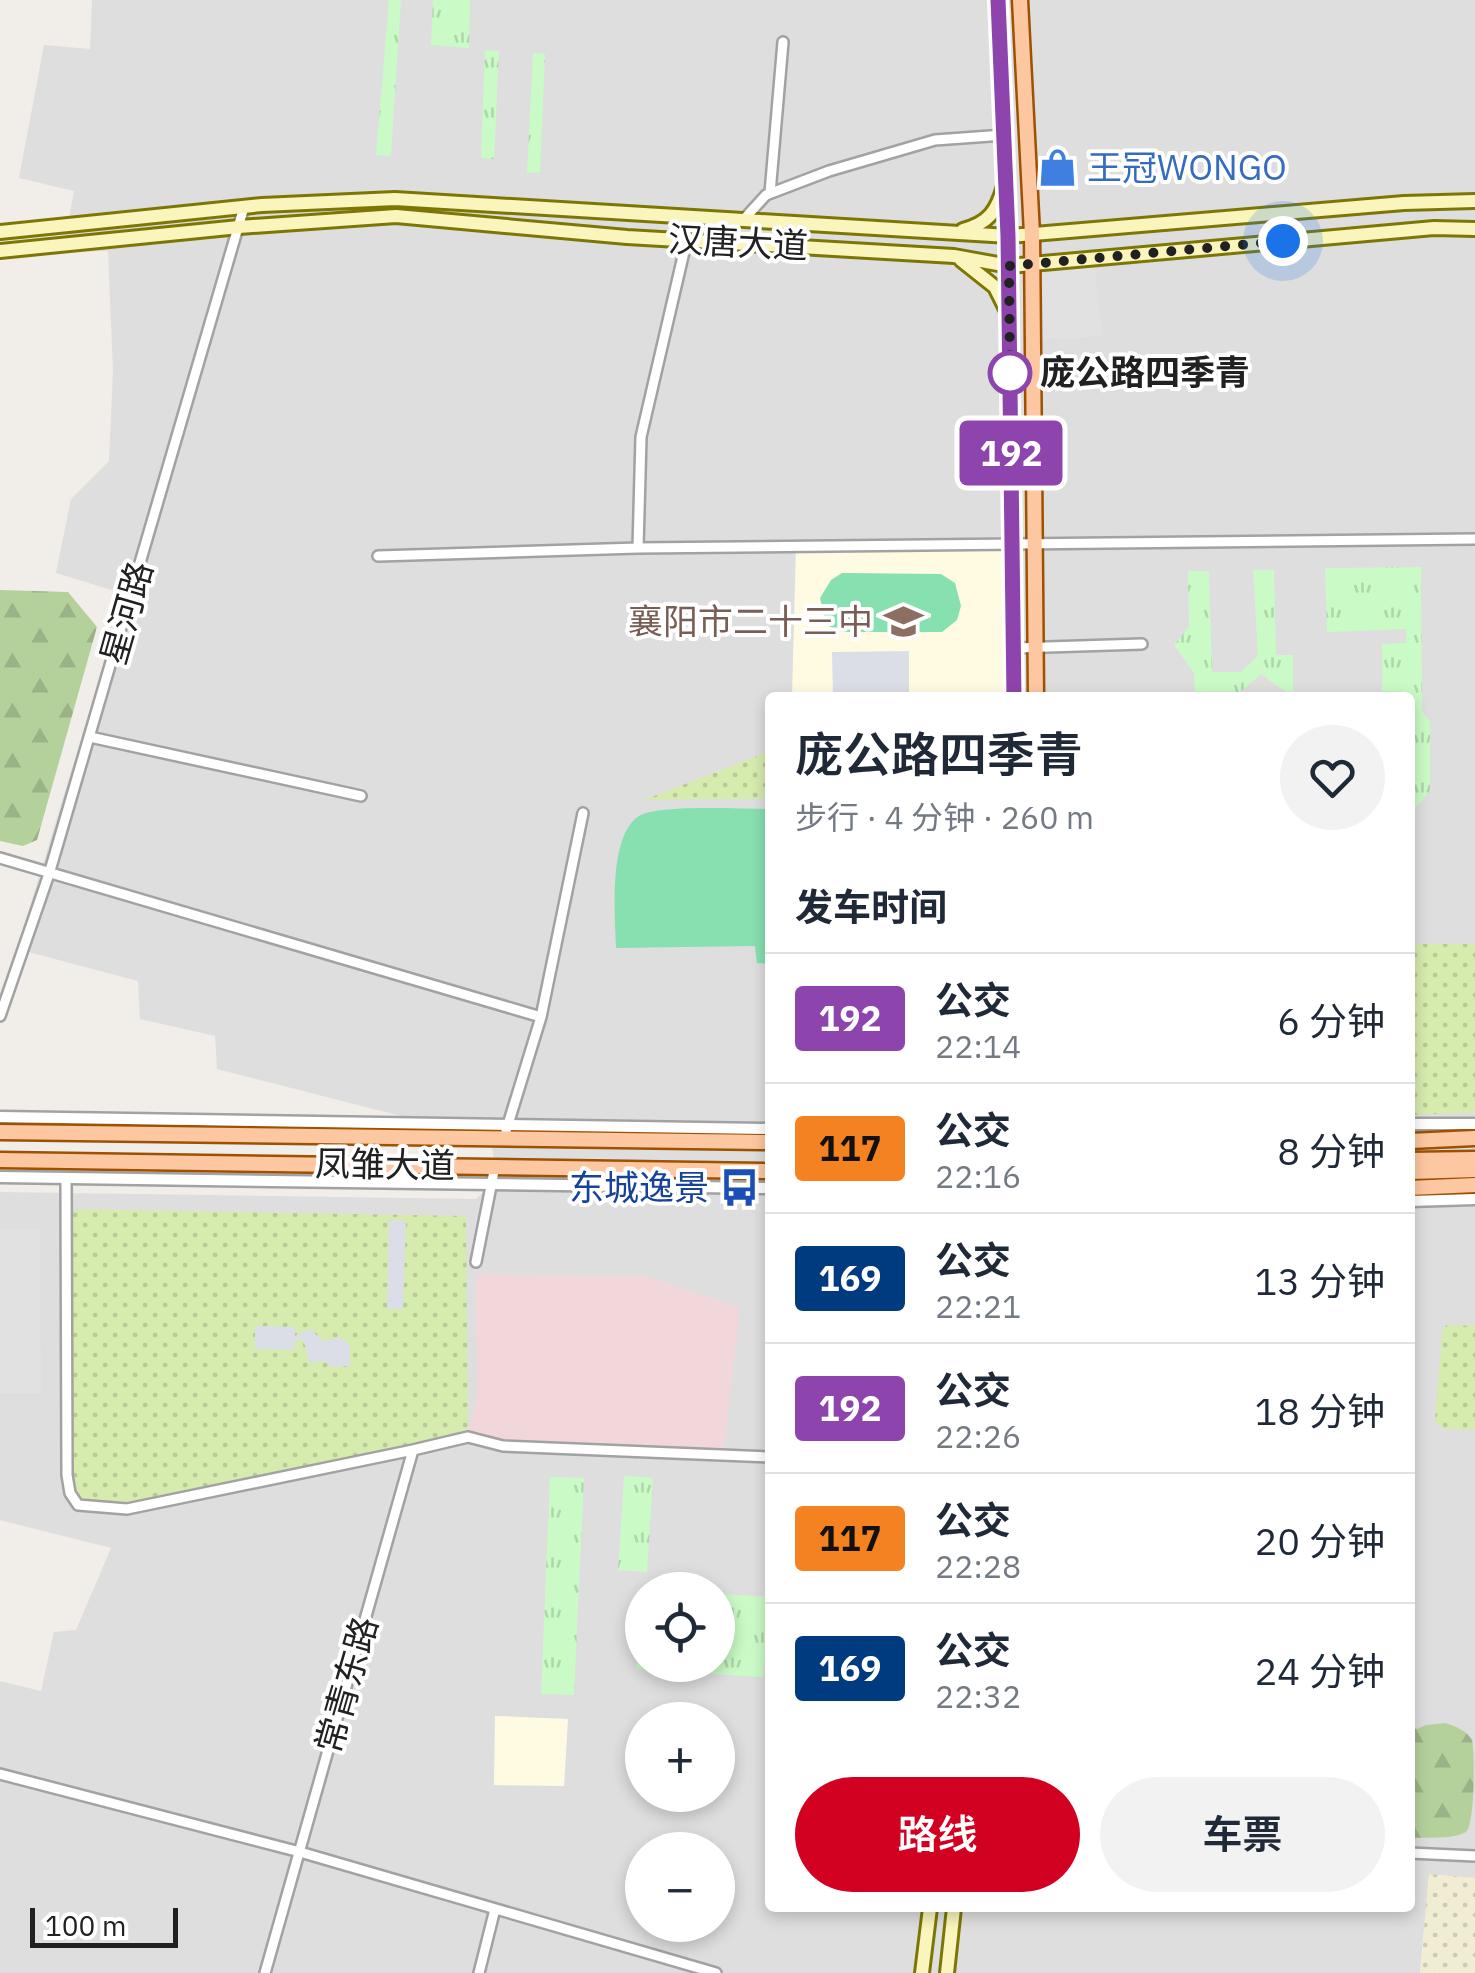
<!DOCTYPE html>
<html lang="zh">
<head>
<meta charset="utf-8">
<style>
	:root { --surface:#fff; --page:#f2f2f3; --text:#1f2937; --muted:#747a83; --line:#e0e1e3; --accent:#d20021 }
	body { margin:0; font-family:"IBM Plex Sans","Noto Sans SC",sans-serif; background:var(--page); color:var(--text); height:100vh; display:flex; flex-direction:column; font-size:38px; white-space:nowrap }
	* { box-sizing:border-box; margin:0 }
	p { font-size:32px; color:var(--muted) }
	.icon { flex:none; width:55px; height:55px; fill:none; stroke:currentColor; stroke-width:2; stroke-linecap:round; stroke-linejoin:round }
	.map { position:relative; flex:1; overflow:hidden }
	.drawer { position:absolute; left:765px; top:692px; width:650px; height:1220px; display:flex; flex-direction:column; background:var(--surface); border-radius:10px; box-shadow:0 5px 15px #0003 }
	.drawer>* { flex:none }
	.badge { padding:0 20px; border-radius:8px; font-size:35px; line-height:65px }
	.fabs { position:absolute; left:625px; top:1572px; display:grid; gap:20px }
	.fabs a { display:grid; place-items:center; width:110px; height:110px; border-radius:50%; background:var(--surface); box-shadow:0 5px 15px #0003; font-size:50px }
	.scale { position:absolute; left:30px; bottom:25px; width:148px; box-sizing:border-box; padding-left:10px; border:5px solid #212121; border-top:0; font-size:28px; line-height:35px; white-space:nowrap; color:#212121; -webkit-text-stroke:8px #fff; paint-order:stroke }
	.you { position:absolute; width:50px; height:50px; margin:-25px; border:8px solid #fff; border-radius:50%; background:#1a73e8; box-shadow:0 0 0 15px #1a73e833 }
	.map>.badge { position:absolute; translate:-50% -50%; box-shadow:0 0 0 5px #fff }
	h2 { padding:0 30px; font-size:38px; line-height:90px }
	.round { display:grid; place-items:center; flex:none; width:105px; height:105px; border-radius:52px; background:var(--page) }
	.overview { display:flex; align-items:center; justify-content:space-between; height:170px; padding:0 30px }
	h1 { font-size:48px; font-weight:600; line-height:75px }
	.cta { display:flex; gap:20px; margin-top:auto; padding:20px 30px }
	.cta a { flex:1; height:115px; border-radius:60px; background:var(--accent); color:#fff; font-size:40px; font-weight:600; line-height:115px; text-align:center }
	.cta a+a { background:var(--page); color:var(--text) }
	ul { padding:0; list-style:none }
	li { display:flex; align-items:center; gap:30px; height:130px; padding:0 30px; border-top:2px solid var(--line) }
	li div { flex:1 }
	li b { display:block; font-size:38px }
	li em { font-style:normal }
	li .badge { min-width:110px; font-weight:700; text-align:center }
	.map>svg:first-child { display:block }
	.residential { fill:#dfdede; fill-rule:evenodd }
	.commercial { fill:#f2d7da }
	.education { fill:#fffbe3 }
	.farmland { fill:url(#farmland-dots) }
	.grass { fill:url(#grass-dots) }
	.forest { fill:url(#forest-firs) }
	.park { fill:url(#park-tufts) }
	.pitch { fill:#86e0af }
	.parking { fill:#e1e1e1 }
	.plaza { fill:#dcdee7 }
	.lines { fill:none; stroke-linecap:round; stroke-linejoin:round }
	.minor-casing { stroke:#a2a2a2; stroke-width:14 }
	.tertiary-casing { stroke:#a2a2a2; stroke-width:15 }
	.secondary-casing { stroke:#7c7704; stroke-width:18 }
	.primary-casing { stroke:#9e5100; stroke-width:19 }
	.minor { stroke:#fff; stroke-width:9 }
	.tertiary { stroke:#fff; stroke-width:10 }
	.secondary { stroke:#faf4bd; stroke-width:12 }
	.primary { stroke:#fdc7a1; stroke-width:14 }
	.line-casing { stroke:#fff; stroke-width:22 }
	.line { stroke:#8e44ad; stroke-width:15 }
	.walk { stroke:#212121; stroke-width:10; stroke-dasharray:0 18 }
	.stop-dot { fill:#fff; stroke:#8e44ad; stroke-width:5 }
	.labels { text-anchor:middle; stroke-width:8; stroke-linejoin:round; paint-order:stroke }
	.shop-label { font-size:35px; fill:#366cbe; stroke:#fff; text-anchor:start }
	.street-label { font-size:35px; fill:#212121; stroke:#fff }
	.stop-label { font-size:35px; font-weight:bold; fill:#212121; stroke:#fff; text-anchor:start }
	.education-label { font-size:35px; fill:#785e54; stroke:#fff; text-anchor:end }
	.transit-label { font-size:35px; fill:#164399; stroke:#fff; text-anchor:end }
</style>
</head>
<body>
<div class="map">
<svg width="1475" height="1973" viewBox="0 0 1475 1973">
	<defs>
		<pattern id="farmland-dots" width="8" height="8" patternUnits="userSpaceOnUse" patternTransform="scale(2.5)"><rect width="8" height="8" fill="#f0edd3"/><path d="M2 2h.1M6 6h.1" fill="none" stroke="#cecbb5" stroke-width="1.8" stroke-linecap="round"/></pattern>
		<pattern id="grass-dots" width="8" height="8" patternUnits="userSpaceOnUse" patternTransform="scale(2.5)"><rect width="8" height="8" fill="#d6ebae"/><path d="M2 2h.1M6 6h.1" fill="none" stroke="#b7c995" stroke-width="1.8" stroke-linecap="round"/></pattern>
		<pattern id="forest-firs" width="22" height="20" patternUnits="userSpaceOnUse" patternTransform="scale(2.5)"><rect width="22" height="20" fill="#b4d19c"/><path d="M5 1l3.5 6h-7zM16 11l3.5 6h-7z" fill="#9ab386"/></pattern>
		<pattern id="park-tufts" width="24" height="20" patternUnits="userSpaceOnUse" patternTransform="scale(2.5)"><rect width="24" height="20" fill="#cafac6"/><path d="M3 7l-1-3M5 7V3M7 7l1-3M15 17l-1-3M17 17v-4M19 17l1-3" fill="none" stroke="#add6aa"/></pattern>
	</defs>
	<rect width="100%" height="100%" fill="#f1ede8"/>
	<path class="residential" d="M92 0H1475V1878L1429 1875 1420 1973H0V1681L41 1691 54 1632 76 1630 111 1548 0 1520V1192L476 1199 490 1187 495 1166 491 1139 217 1069 215 1036 140 1019 138 981 17 949 105 660 115 591 56 573 71 499 109 461 113 371 108 251 63 252 74 191 19 178 44 45 90 49ZM770 698H1410V1908H770ZM642 1590H718V1665H642ZM642 1720H718V1795H642ZM642 1850H718V1925H642Z"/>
	<path class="commercial" d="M476 1274 646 1276 740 1308 723 1455 468 1437 477 1397Z"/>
	<path class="education" d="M1012 544 1011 697 792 698 796 546Z
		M495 1716 568 1719 564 1786 494 1785Z"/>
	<path class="farmland" d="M1429 1874 1475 1878V1973H1420Z"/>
	<path class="grass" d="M770 751V799L644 800Z
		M1410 944H1475V1112L1410 1115Z
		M66 1209 466 1216 468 1437 128 1509 78 1505 70 1493Z
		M1447 1325 1475 1326V1430L1445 1429 1435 1422 1442 1330Z"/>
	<path class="forest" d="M0 590 68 592 97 627 37 840 23 846 0 841Z
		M1445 1723C1455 1726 1466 1730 1472 1740 1475 1752 1475 1825 1466 1832 1451 1840 1426 1837 1410 1838V1727L1417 1729 1426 1725Z"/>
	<path class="park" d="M389 0H401L391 156 376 155Z
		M433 0H470L469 48 431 45Z
		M485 50 499 51 494 159 481 158Z
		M533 53 545 54 540 172 527 173Z
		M1421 567 1422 711 1430 721V791L1417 806H1410V698L1382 697V644L1406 643V629L1327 632 1325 568Z
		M1253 570H1274L1276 655H1293V697L1261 674 1239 693 1195 697 1194 673 1174 645 1189 627 1188 571H1209L1212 672H1241L1258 656Z
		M624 1476 653 1478 647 1572 618 1570Z
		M550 1477 584 1478 574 1695 541 1694Z
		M641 1592 642 1665H718L723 1594 768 1597 763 1677 636 1669Z"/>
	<path class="pitch" d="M842 573 941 574 955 583 961 606 957 620 942 632H838L826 624 820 598 831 580Z
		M770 809V964L757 963 755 946 616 948C615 915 608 836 639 816 659 804 743 809 770 809Z"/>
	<path class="parking" d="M1094 258 1102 336 1032 340 1036 275 1045 267Z
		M0 1230H40L41 1393H0Z"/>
	<path class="plaza" d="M909 651V697H833L832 652Z
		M389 1220 406 1221 403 1309H387Z
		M255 1326 295 1327V1336L310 1329 323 1341 340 1337 350 1345V1366L331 1367 324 1361 310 1363 303 1339 295 1341 294 1350 255 1349Z"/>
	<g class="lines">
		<defs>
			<path id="minor" d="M770 193 783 42
				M745 218 766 195 829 171 935 140 1004 135
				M687 239 641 437 638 548 1475 539
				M378 556 638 548
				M1014 648 1142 644
				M90 737 361 796
				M0 858 541 1017
				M0 1016 49 874 244 207
				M506 1131 541 1017 583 813
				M66 1178 67 1475 70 1493 78 1505 127 1509 413 1450
				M476 1262 495 1166
				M0 1774 300 1852 716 1973
				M1410 1853 1475 1856
				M265 1973 413 1450 468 1437 503 1446 770 1457
				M479 1973 495 1909"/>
			<path id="tertiary" d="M0 1117 770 1129
				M1410 1124H1475
				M371 1169 408 1178
				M0 1177 770 1188
				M1410 1201 1475 1199"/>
			<path id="secondary" d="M963 230C989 223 997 211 1004 186
				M0 232 262 205 395 199 1009 236 1404 203 1475 201
				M0 251 239 227 396 216 627 237 954 256 1009 266 1434 228 1475 229
				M961 260 995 287 1009 315
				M922 1973 930 1908
				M947 1973 954 1908"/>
			<path id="primary" d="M998 0 1009 236 1014 698
				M1020 0 1032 234 1036 698
				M0 1132 770 1142
				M1410 1141 1475 1138
				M0 1160 770 1171
				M1410 1160 1475 1159
				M1410 1172 1475 1170
				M1410 1188 1475 1185"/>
		</defs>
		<use href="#minor" class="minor-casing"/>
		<use href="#tertiary" class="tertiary-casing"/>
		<use href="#secondary" class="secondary-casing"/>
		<use href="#primary" class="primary-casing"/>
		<use href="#minor" class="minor"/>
		<use href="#tertiary" class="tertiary"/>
		<use href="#secondary" class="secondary"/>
		<use href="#primary" class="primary"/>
	</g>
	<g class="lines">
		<defs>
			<path id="line" d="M998 0 1008 236 1014 698"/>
		</defs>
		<use href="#line" class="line-casing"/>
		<use href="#line" class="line"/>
		<path class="walk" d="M1010 373 1009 266 1283 241"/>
	</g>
	<defs>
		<symbol id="shop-bare" viewBox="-9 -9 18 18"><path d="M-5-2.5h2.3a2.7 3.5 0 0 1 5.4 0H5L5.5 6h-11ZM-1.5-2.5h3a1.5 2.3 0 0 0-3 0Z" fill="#3f7fe0" stroke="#fff" stroke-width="2.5" paint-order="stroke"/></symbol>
		<symbol id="school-bare" viewBox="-9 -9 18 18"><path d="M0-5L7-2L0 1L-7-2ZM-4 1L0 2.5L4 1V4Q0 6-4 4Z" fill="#8d6e63" stroke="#fff" stroke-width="2.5" paint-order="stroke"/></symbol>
		<symbol id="bus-bare" viewBox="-9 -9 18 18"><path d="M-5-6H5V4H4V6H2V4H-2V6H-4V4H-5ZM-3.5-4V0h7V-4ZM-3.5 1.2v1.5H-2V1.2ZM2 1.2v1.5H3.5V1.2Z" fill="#1a4fb4" stroke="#fff" stroke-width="2.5" paint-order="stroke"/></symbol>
	</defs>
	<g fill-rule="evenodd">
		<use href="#shop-bare" x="1030" y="140" width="55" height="55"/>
		<use href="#school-bare" x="876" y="594" width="55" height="55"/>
		<use href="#bus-bare" x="712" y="1160" width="55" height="55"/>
	</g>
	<circle class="stop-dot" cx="1010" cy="373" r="20"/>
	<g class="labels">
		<g class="shop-label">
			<text x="1087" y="180">王冠WONGO</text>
		</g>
		<g class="street-label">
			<text transform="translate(738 243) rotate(3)" y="12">汉唐大道</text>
			<text transform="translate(127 613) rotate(-74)" y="12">星河路</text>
			<text transform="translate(385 1165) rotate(1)" y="12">凤雏大道</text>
			<text transform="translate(347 1685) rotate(-74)" y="12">常青东路</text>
		</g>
		<g class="stop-label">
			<text x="1040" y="385">庞公路四季青</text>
		</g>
		<g class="education-label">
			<text x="873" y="634">襄阳市二十三中</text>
		</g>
		<g class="transit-label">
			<text x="709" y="1200">东城逸景</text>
		</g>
	</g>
</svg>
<div class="fabs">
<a><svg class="icon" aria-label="locate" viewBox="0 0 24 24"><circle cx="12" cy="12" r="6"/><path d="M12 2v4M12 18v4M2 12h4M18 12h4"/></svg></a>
<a>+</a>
<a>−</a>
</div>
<div class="scale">100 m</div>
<div class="you" style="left:1283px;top:241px"></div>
<b class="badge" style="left:1011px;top:453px;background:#8e44ad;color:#fff">192</b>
<section class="drawer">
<div class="overview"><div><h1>庞公路四季青</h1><p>步行 · 4 分钟 · 260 m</p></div><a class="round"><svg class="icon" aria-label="heart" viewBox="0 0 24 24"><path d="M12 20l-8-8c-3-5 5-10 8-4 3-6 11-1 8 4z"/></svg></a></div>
<h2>发车时间</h2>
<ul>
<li><span class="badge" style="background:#8e44ad;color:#fff">192</span><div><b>公交</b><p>22:14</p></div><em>6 分钟</em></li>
<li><span class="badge" style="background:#f58220;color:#111">117</span><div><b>公交</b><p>22:16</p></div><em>8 分钟</em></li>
<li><span class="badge" style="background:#003b80;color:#fff">169</span><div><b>公交</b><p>22:21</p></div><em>13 分钟</em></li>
<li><span class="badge" style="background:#8e44ad;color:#fff">192</span><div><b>公交</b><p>22:26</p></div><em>18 分钟</em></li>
<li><span class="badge" style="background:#f58220;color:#111">117</span><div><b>公交</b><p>22:28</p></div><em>20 分钟</em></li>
<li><span class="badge" style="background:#003b80;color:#fff">169</span><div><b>公交</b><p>22:32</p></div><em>24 分钟</em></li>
</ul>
<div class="cta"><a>路线</a><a>车票</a></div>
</section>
</div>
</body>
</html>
